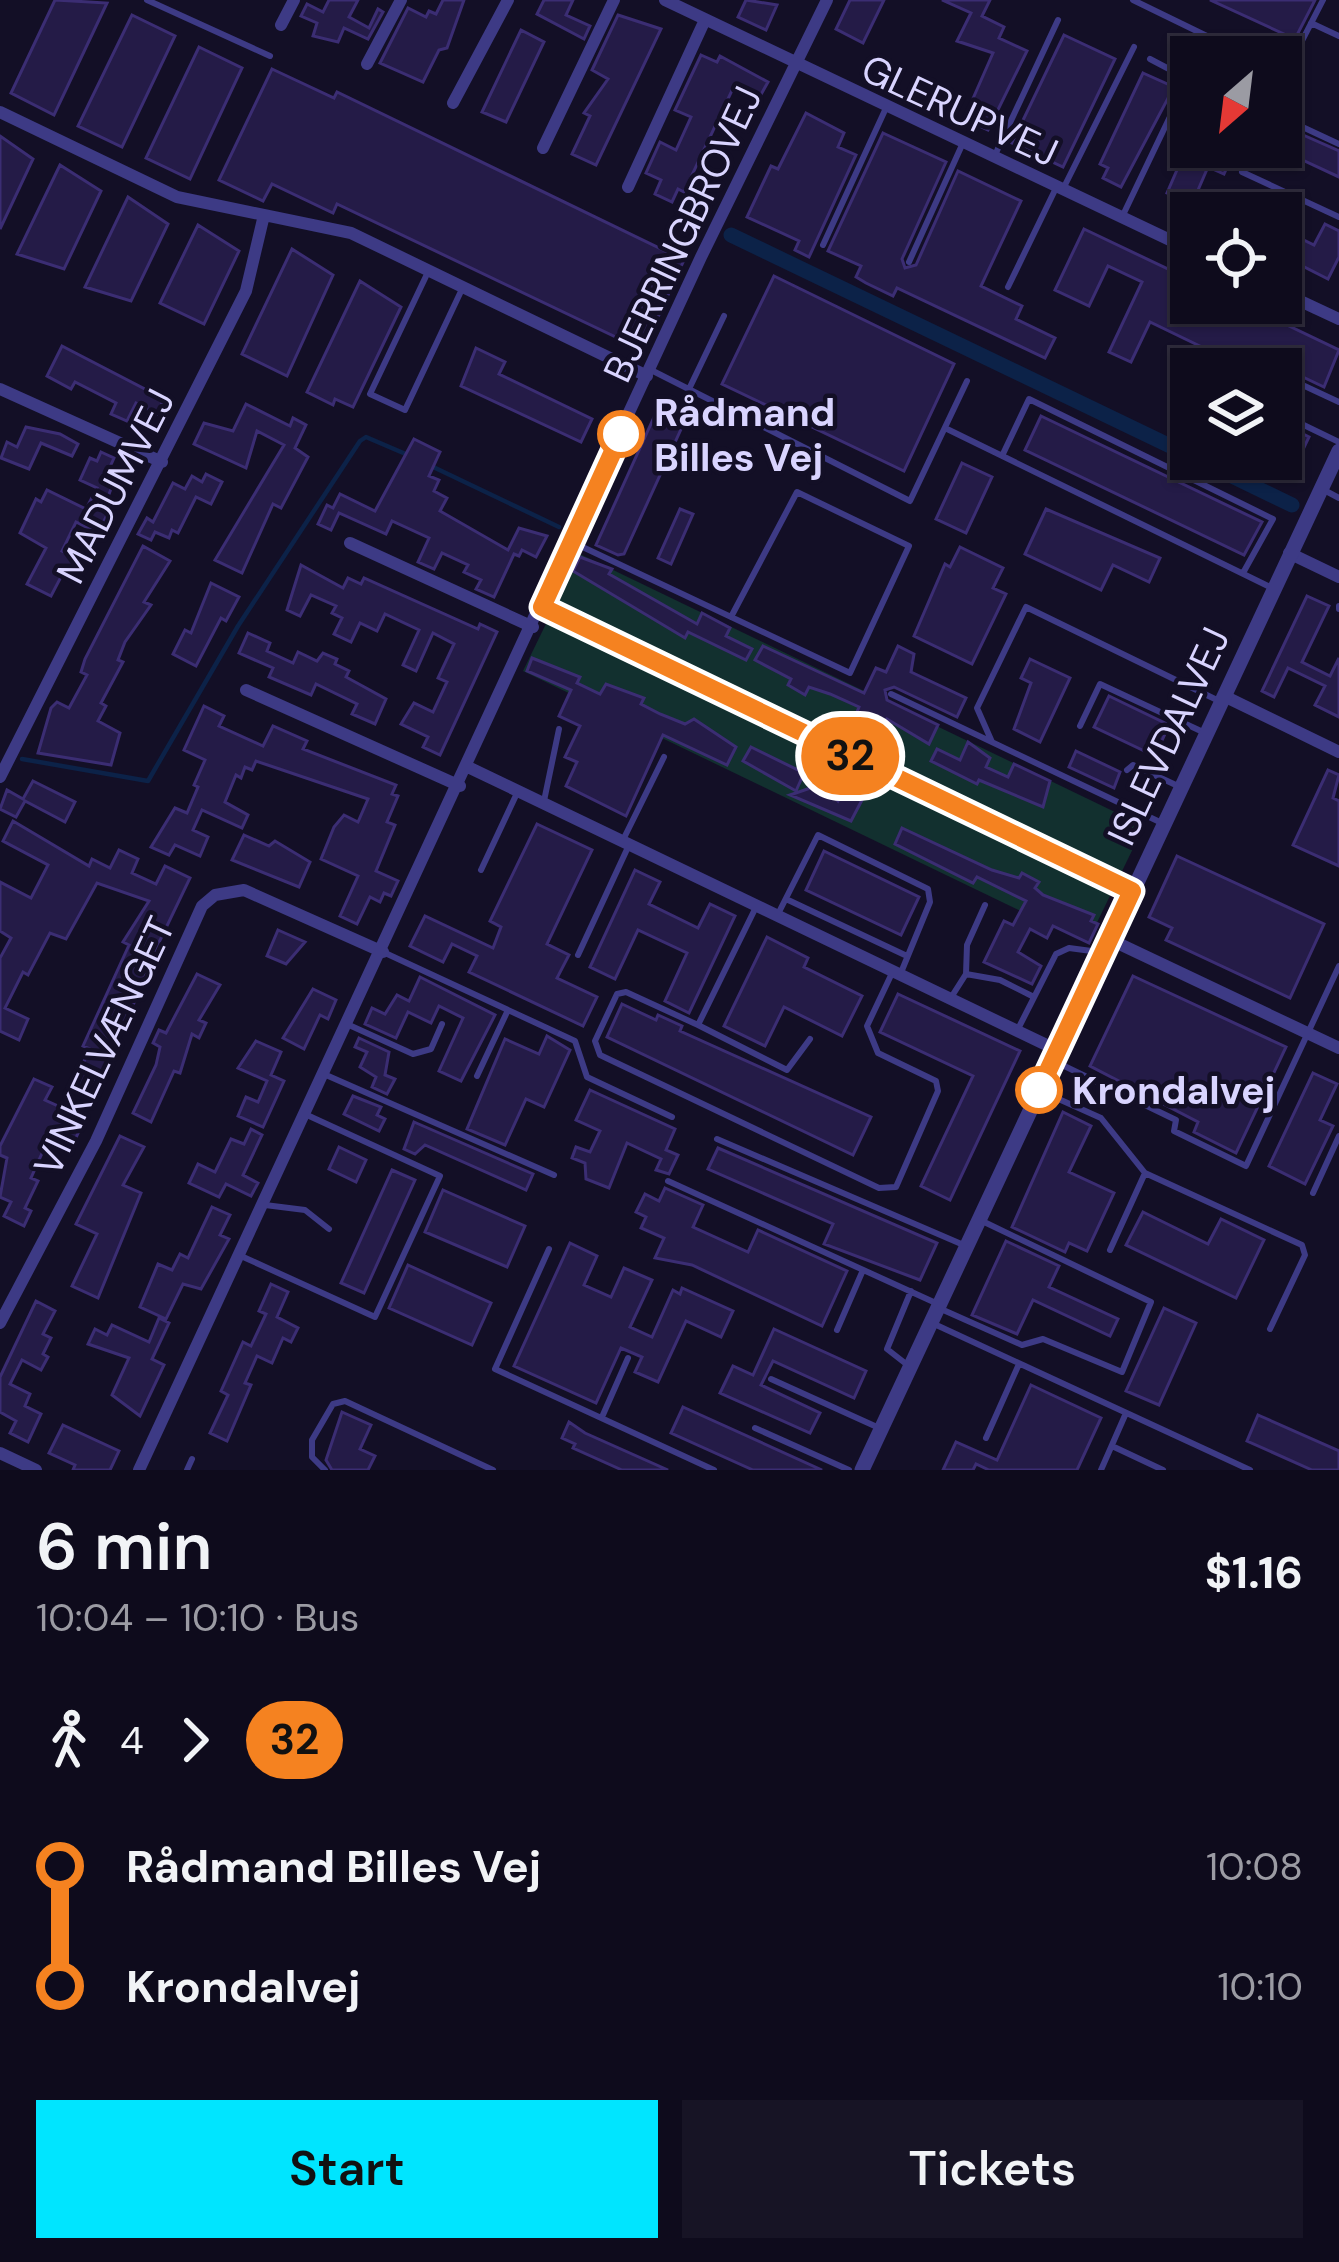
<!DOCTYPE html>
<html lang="en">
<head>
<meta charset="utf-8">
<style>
	:root { --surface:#0e0b1c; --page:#171425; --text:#f1f3f6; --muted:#9b9ba3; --line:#2e2b3b; --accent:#00e5ff }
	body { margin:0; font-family:"DM Sans",sans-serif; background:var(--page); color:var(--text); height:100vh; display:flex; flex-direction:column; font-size:45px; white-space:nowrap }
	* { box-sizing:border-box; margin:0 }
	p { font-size:39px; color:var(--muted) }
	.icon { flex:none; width:66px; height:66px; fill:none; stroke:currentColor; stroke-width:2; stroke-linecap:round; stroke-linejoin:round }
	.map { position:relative; height:1470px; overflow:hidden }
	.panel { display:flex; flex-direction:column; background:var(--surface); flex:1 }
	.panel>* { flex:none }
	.badge { padding:0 24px; border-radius:39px; font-size:42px; line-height:78px }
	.needle { width:78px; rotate:208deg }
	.fabs { position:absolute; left:1170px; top:36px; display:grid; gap:24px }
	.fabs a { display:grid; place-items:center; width:132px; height:132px; border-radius:0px; background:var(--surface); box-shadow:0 3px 9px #0004,0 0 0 3px var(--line); font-size:60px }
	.map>.badge { position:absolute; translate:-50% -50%; box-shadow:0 0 0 6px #fff }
	.legs { display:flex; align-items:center; gap:18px; height:132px; padding:0 36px; font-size:39px }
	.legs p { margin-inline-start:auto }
	.head { display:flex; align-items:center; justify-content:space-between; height:204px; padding:0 36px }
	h1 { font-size:66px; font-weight:600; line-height:90px }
	.action { display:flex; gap:24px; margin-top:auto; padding:24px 36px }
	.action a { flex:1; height:138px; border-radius:0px; background:var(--accent); color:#111; font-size:48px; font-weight:600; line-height:138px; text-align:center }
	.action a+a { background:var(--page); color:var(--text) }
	ul { padding:0 36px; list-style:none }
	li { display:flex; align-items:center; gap:42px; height:120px; font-size:45px }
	li i { display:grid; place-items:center; width:18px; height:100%; margin:0 15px; background:currentColor }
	li i::after { content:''; width:30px; height:30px; margin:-15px; border:9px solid; border-radius:50%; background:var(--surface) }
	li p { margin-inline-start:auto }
	li:first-child i { background:linear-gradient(#0000 50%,currentColor 0) }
	li:last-child i { background:linear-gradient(currentColor 50%,#0000 0) }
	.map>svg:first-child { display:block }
	.green { fill:#12302f }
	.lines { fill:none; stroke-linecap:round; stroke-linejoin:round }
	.stream { stroke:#0c2248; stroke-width:4.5 }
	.canal { stroke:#0c2248; stroke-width:15 }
	.building { fill:#241b47; stroke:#3b2d73; stroke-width:3 }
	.service { stroke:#3d3a85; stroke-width:6 }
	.minor { stroke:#3d3a85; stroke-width:12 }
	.tertiary { stroke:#3d3a85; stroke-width:15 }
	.line-1-casing { stroke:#fff; stroke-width:27 }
	.line-1 { stroke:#f58220; stroke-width:18 }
	.stop-1-dot { fill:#fff; stroke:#f58220; stroke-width:6 }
	.labels { text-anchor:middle; stroke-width:9; stroke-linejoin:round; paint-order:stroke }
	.street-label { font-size:39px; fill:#d9d4ff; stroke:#130f26 }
	.stop-label { font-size:39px; font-weight:bold; fill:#d9d4ff; stroke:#130f26; text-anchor:start }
</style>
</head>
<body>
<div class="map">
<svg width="1339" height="1470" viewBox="0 0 1339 1470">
	<rect width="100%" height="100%" fill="#130f26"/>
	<path class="green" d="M580 554 1144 826 1087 943 523 671Z"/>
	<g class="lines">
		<path class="stream" d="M429 465 559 527
			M22 759 148 781 238 626 360 441 366 437 408 455"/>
		<path class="canal" d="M731 235 1191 456
			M1197 459 1292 505"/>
	</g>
	<path class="building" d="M55 0 107 3 54 115 11 93Z
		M329 0H358L349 17 369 28 378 9 383 12 368 39 344 28 338 42 313 36 317 23 301 16 307 4 323 12Z
		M443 0H464L447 48 439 50 423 82 380 63 408 8 426 17 429 11 436 14Z
		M544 0H573L566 15 590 26 584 39 537 14Z
		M746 0 777 5 766 30 738 17Z
		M850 0H884L863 43 836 29Z
		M942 0H990L982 16 1004 27 999 38 1027 51 988 130 964 119 993 53 957 41 971 13Z
		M1210 0H1315L1295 39Z
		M132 15 175 36 122 147 78 126Z
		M618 15 661 29 596 165 572 154 590 116 584 113 608 79 592 70Z
		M521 30 544 42 506 122 482 112Z
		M1064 35 1115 59 1063 167 1012 143Z
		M199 47 242 68 190 179 146 158Z
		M701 55 717 62 720 56 768 82 759 98 735 84 684 192 678 189 672 202 655 194 661 180 646 173 660 142 676 150 691 117 675 110Z
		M272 69 334 98 337 92 684 260 643 350 337 204 333 213 272 184 263 201 219 180Z
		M1143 73 1174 87 1121 187 1103 178 1108 168 1100 164Z
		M806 113 844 133 838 147 856 155 809 257 795 250 799 241 747 217 771 166 778 169Z
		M1285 127 1339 151V177L1281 150Z
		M883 133 946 162 902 259 905 268 916 265 958 171 1021 201 981 286 1022 306 1016 319 1055 338 1045 358 897 288 893 296 866 283 856 277 861 266 828 251Z
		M0 136 33 159 0 229Z
		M1187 147H1236L1224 174 1208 167 1192 204 1167 193Z
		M60 165 101 191 64 269 17 254Z
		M128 197 168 224 131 301 85 287Z
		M1325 224 1339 231V257L1328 279 1281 255V229L1314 245Z
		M198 225 239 251 204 324 160 303Z
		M1084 229 1191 280V303H1241L1339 350 1324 387 1250 352 1241 350 1235 363 1150 322 1131 362 1109 352 1142 282 1108 266 1089 306 1055 290Z
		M292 249 333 275 287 376 242 354Z
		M774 276 954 364 904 471 722 384Z
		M360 281 401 307 353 407 335 399 333 405 307 392Z
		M62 346 164 399 157 414 136 403 127 421 111 414 116 403 75 382 71 389 47 376Z
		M476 348 505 362 499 374 592 419 581 442 461 386Z
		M246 404 290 426 293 418 306 425 295 448 308 457 281 508 273 504 242 573 215 560 284 445 257 431 246 468 194 444 204 423 233 431Z
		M655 415 682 427 624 554 618 555 596 545Z
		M1041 416 1262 522 1244 555 1025 450Z
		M1281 423 1309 437 1290 477 1253 459H1281Z
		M26 427 60 434 78 444 72 456 41 443 29 469 1 458 7 442 17 447Z
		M414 439 440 452 429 476 439 480 434 491 447 498 440 511 508 550 519 528 547 536 536 557 522 550 519 556 514 554 494 597 476 589 481 580 464 572 468 565 442 553 434 569 418 562 429 538 392 521 386 534 339 513 331 530 318 524 327 505 333 508 340 494 375 511Z
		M101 452 114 458 110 467 118 470 105 505 111 507 98 533 76 522 62 551 84 562 75 580 63 573 51 596 27 584 46 548 20 533 36 499 41 502 47 490 86 509 97 488 80 480 90 458 97 461Z
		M962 463 992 477 966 533 936 519Z
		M206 474 222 482 211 504 196 497 178 533 172 530 169 538 155 532 151 540 138 534 147 518 153 522 173 483 185 489 192 476 202 482Z
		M680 509 693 514 671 564 658 558Z
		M1046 509 1160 558 1149 582 1113 565 1101 590 1025 554Z
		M143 546 170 561 144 602 151 605 125 642 118 660 123 662 101 703 106 706 98 721 120 733 111 765 38 753 51 708 57 702 69 708 87 675 81 672 85 659Z
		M960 547 1003 568 993 588 1006 594 972 664 914 636 945 564 950 567Z
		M580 557 612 569 609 574 697 624 702 613 730 628 726 636 752 649 746 660 688 632 685 638 573 571Z
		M301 565 343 588 348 578 361 584 364 578 478 629 480 624 497 632 440 755 423 747 428 737 401 724 414 703 433 712 447 682 438 678 454 644 433 633 416 671 403 665 419 630 385 614 377 631 360 623 351 642 334 634 342 618 332 613 336 606 311 595 300 616 287 610Z
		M211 583 239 597 226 621 221 618 196 666 173 654 185 630 191 633Z
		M1307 596 1329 606 1302 662 1330 676 1339 658V717L1315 705 1325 686 1288 668 1274 697 1262 691Z
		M248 633 270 643 267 651 293 663 298 652 317 661 323 653 337 659 335 664 349 671 346 677 386 699 375 724 352 714 357 704 316 684 311 695 269 677 273 668 239 653Z
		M763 646 864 693 876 668 886 672 898 646 914 654 911 672 966 698 957 717 894 687 885 690 887 700 938 725 929 744 887 719 885 723 869 716 865 725 854 719 859 707 830 694 809 687 805 695 788 685 791 679 755 660Z
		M532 658 580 677 577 683 600 694 606 684 644 698 641 704 660 714 685 724 694 719 736 747 727 765 663 735 626 816 566 786 577 762 565 757 580 726 559 716 571 690 527 671Z
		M1030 659 1070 678 1040 742 1014 729 1031 683 1021 678Z
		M1109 696 1169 725 1155 756 1094 727Z
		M204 706 224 716 219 726 263 746 273 726 307 741 303 749 396 785 392 794 398 796 387 822 395 825 376 871 398 881 391 896 384 893 380 902 370 897 357 924 340 916 358 876 321 859 334 827 344 815 358 822 368 799 256 761 252 770 245 767 241 778 236 775 225 802 248 815 242 828 202 810 193 830 208 837 200 856 175 845 169 855 151 847 175 808 187 813 198 787 194 785 205 760 184 750Z
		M968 742 990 758 986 767 1008 777 1014 764 1050 781 1043 807 979 780 977 784 931 761 937 749 960 760Z
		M751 747 804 773 796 791 743 761Z
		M1076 751 1120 772 1114 788 1069 767Z
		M1328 770 1339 775 1333 798 1339 801V866L1293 845Z
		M33 781 75 802 65 822 25 801 16 817 0 809 7 790 23 799Z
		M822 784 838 801 844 790 862 800 851 821 790 795Z
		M13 821 89 866 92 859 110 868 119 850 138 859 132 873 156 884 165 866 190 878 152 957 161 961 155 973 148 970 102 1078 96 1075 86 1092 72 1086 90 1049 83 1046 129 945 123 942 149 901 97 883 66 939 50 933 28 975 23 972 5 1008 28 1019 19 1040 0 1031V958L11 938 0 931V882L31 898 48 865 3 841Z
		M537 824 592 850 547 944 569 955 557 978 597 997 583 1026 469 972 477 956 452 944 443 962 410 946 425 916 493 948 501 927 490 921Z
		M902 828 992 870 1019 878 1022 873 1039 882 1035 888 1043 895 1094 915 1091 921 1098 924 1089 943 1053 926 1047 938 1030 929 1018 952 1041 966 1032 984 984 962 1004 921 1013 925 1026 901 977 877 973 883 895 844Z
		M244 835 269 846 275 841 310 862 299 887 232 860Z
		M824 851 919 897 901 935 806 890Z
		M1177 856 1324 924 1290 998 1166 940 1172 928 1149 917Z
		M635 870 660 882 649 904 698 928 710 904 735 916 689 1013 665 1001 687 953 638 930 615 979 590 967Z
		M278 930 305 942 286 964 267 956Z
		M767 937 808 958 804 967 862 996 842 1036 784 1007 765 1046 724 1026Z
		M197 974 220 985 199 1020 206 1023 199 1038 192 1034 180 1073 174 1071 151 1122 133 1113 156 1065 160 1047 153 1043 159 1030 166 1033Z
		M1133 976 1286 1047 1236 1153 1194 1132 1198 1122 1090 1066Z
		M420 977 495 1015 461 1081 439 1071 463 1018 439 1006 431 1023 408 1012 396 1038 365 1024 372 1008 385 1014 397 995 409 1001Z
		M313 989 336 1000 328 1019 320 1015 304 1049 283 1038Z
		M898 994 1020 1051 950 1200 921 1186 973 1076 880 1032Z
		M622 1004 656 1020 658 1015 682 1026 680 1031 871 1117 853 1155 607 1037Z
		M547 1036 570 1050 544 1107 526 1099 505 1145 467 1129 505 1039 539 1054Z
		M359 1038 389 1052 385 1075 395 1079 387 1094 372 1087 376 1077 360 1067 367 1052 355 1047Z
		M256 1041 281 1052 271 1075 284 1081 263 1127 238 1116 246 1097 258 1102 267 1081 238 1068Z
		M1313 1073 1337 1084 1320 1120 1333 1126 1305 1184 1269 1166Z
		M34 1079 52 1087 45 1100 71 1112 66 1122 80 1129 74 1142 52 1131 31 1178 38 1181 25 1208 31 1211 24 1226 4 1216 11 1202 0 1197 7 1158 0 1155V1146Z
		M590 1090 675 1129 666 1150 678 1155 669 1174 656 1170 661 1159 627 1143 609 1188 586 1179 585 1163 572 1158 576 1147 590 1152 600 1131 576 1120Z
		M353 1096 381 1107 377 1115 385 1119 379 1131 344 1114Z
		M1063 1112 1091 1126 1069 1172 1114 1193 1087 1251 1069 1243 1065 1252 1012 1227Z
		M414 1122 533 1174 526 1190 425 1145 415 1154 404 1149Z
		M251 1129 262 1135 243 1175 258 1183 251 1196 226 1184 219 1197 189 1183 198 1164 215 1172 231 1139 244 1144Z
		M120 1136 144 1147 123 1185 141 1193 98 1298 72 1286 97 1234 76 1224Z
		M339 1147 366 1160 356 1182 329 1169Z
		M718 1148 937 1243 920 1280 824 1244 833 1224 708 1169Z
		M392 1170 415 1180 364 1293 341 1283Z
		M665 1188 703 1205 693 1227 748 1252 758 1230 847 1271 822 1326 692 1265 655 1258 664 1238 641 1228 646 1217 636 1212 645 1194 659 1201Z
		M443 1190 525 1226 507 1267 425 1232Z
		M212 1207 230 1215 220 1235 229 1239 201 1289 183 1284 166 1319 140 1307 158 1264 172 1270 180 1254 188 1258Z
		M1143 1212 1208 1244 1221 1219 1264 1240 1236 1298 1126 1245Z
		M1006 1241 1059 1266 1049 1287 1118 1319 1110 1336 1033 1300 1017 1334 972 1315Z
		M570 1243 597 1256 584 1285 611 1297 624 1268 652 1280 630 1327 652 1337 673 1290 680 1294 682 1288 733 1311 721 1337 686 1321 658 1382 635 1372 642 1357 621 1348 596 1403 514 1366Z
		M408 1265 491 1303 472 1345 389 1308Z
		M271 1284 288 1292 277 1317 298 1328 291 1342 283 1338 272 1363 257 1356 245 1383 251 1385 227 1441 210 1433 228 1395 221 1391 243 1342 251 1346 266 1314 259 1311Z
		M36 1301 55 1311 43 1334 51 1338 43 1354 48 1357 41 1370 22 1360 10 1384 30 1394 25 1406 41 1414 28 1442 10 1433 16 1421 0 1412V1377Z
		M1164 1308 1196 1323 1159 1405 1126 1391Z
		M159 1318 169 1323 152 1359 164 1365 140 1416 112 1395 129 1358 88 1344 95 1329 107 1335 112 1325 149 1342Z
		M774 1329 866 1371 854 1398 773 1361 761 1385 820 1413 810 1433 720 1393 733 1366 753 1375Z
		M1031 1385 1101 1418 1077 1470H989L976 1464 973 1470H943L956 1442 997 1460Z
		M683 1407 822 1470H753L671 1433Z
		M342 1412 371 1425 360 1449 375 1456 368 1470H332L326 1460Z
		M1258 1415 1339 1451V1470H1312L1247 1441Z
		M569 1422 585 1433 668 1470H622L573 1448 575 1444 562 1438Z
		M63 1425 119 1451 110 1470H73L75 1465 49 1453Z"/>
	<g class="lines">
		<path class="service" d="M147 0 270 56
			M1133 0 1250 57
			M1311 23 1339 36
			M1281 72 1285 74 1323 0
			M1281 117 1339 144
			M1255 147 1242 172 1339 217
			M995 155 1058 20
			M1064 187 1134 47
			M1123 215 1188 79 1150 59
			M823 245 886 108
			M909 262 962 145
			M428 272 370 394 405 410 463 287
			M1008 287 1056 188
			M1243 369 1248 359 1269 369
			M651 370 910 501 967 381
			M1281 375 1339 402
			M689 389 724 316
			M1281 414 1339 442
			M945 428 1270 587
			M1002 456 1029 399 1273 519 1243 573
			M1324 490 1339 498
			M572 542 850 673 909 546 797 492 731 617
			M1339 606V609
			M891 694 1164 824
			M1080 726 1100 684 1203 732
			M992 742 977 708 1026 607 1217 700
			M1127 770 1133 765 1178 786
			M544 801 559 729
			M623 840 664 757
			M481 870 518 791
			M786 899 907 956
			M756 907 698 1025 626 992 617 994 595 1041 600 1055 879 1188 896 1187 938 1091 936 1081 878 1053 867 1026 893 971
			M778 914 818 835 928 889 930 902 900 975
			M383 952 575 1041 587 1077 672 1117
			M578 955 629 845
			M966 974 967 945 985 905
			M952 996 966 974 1000 980 1034 997
			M349 1025 413 1054 431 1049 442 1024
			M698 1025 787 1070 810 1039
			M1017 1031 1056 954 1069 948 1099 952
			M1056 1062 1176 1120 1174 1131 1246 1166 1339 966
			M326 1075 554 1175
			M477 1076 508 1010
			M1043 1092 1101 1118 1145 1173 1110 1250
			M717 1139 966 1246
			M1145 1173 1302 1245 1305 1255 1270 1329
			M668 1181 938 1304
			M1313 1193 1339 1136
			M265 1205 305 1210 329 1229
			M549 1249 495 1369 714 1470
			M241 1256 375 1317 440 1176 307 1115
			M941 1309 1022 1345 1043 1339 1122 1372 1151 1302 980 1220
			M932 1323 1250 1470
			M837 1330 863 1270
			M910 1367 887 1349 911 1291
			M771 1379 877 1427
			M602 1417 628 1358
			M755 1428 849 1470
			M986 1438 1019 1364
			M1112 1446 1163 1470
			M187 1470 192 1459
			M325 1470 312 1457V1440L333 1404 345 1401 493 1470
			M1101 1470 1126 1413"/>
		<path class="minor" d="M665 0 1191 250
			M281 25 294 0
			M367 64 401 0
			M453 103 508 0
			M0 112 177 197 351 233 647 376
			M543 148 614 0
			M628 187 704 22
			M1281 292 1339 319
			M0 389 162 462
			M350 543 533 627
			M1289 553 1339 577
			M542 607 1132 891
			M246 690 460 786
			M1224 696 1339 752
			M468 767 1057 1050
			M0 777 246 291 264 215
			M1109 939 1339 1048
			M0 1323 96 1141 202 906 215 895 244 890 383 952
			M0 1453 36 1470
			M139 1470 701 257 827 0"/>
		<path class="tertiary" d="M862 1470 1339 451"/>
	</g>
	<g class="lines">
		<defs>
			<path id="line-1" d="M621 434 542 607 1132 891 1039 1090"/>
		</defs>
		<use href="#line-1" class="line-1-casing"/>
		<use href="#line-1" class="line-1"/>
	</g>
	<g class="stop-1-dot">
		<circle cx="621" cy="434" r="21"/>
		<circle cx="1039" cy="1090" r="21"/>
	</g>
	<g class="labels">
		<g class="street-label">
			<text transform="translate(960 110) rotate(25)" y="14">GLERUPVEJ</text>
			<text transform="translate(682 234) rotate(-65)" y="14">BJERRINGBROVEJ</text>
			<text transform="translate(115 486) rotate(-63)" y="14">MADUMVEJ</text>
			<text transform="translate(1168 736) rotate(-65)" y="14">ISLEVDALVEJ</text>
			<text transform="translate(104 1046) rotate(-65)" y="14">VINKELVÆNGET</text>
		</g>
		<g class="stop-label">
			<text x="654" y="426">Rådmand<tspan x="654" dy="45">Billes Vej</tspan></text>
			<text x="1072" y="1104">Krondalvej</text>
		</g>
	</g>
</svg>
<div class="fabs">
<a><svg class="needle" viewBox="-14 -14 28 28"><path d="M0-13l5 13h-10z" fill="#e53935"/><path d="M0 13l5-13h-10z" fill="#9b9ba3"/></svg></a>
<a><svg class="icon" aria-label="locate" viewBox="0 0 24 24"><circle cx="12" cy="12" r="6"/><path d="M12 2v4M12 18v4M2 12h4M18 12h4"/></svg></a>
<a><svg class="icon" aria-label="layers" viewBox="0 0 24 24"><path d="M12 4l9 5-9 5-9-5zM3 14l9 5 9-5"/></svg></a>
</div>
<b class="badge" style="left:850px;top:756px;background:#f58220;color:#111">32</b>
</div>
<section class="panel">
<div class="head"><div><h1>6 min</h1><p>10:04 – 10:10 · Bus</p></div><b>$1.16</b></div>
<div class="legs"><svg class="icon" aria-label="walk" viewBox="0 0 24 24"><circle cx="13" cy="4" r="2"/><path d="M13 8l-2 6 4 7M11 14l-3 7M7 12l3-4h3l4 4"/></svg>4<svg class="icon" aria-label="forward" viewBox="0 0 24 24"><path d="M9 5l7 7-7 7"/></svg><b class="badge" style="background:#f58220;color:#111">32</b></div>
<ul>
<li><i style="color:#f58220"></i><b>Rådmand Billes Vej</b><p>10:08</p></li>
<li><i style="color:#f58220"></i><b>Krondalvej</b><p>10:10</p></li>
</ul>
<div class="action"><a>Start</a><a>Tickets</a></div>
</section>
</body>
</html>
